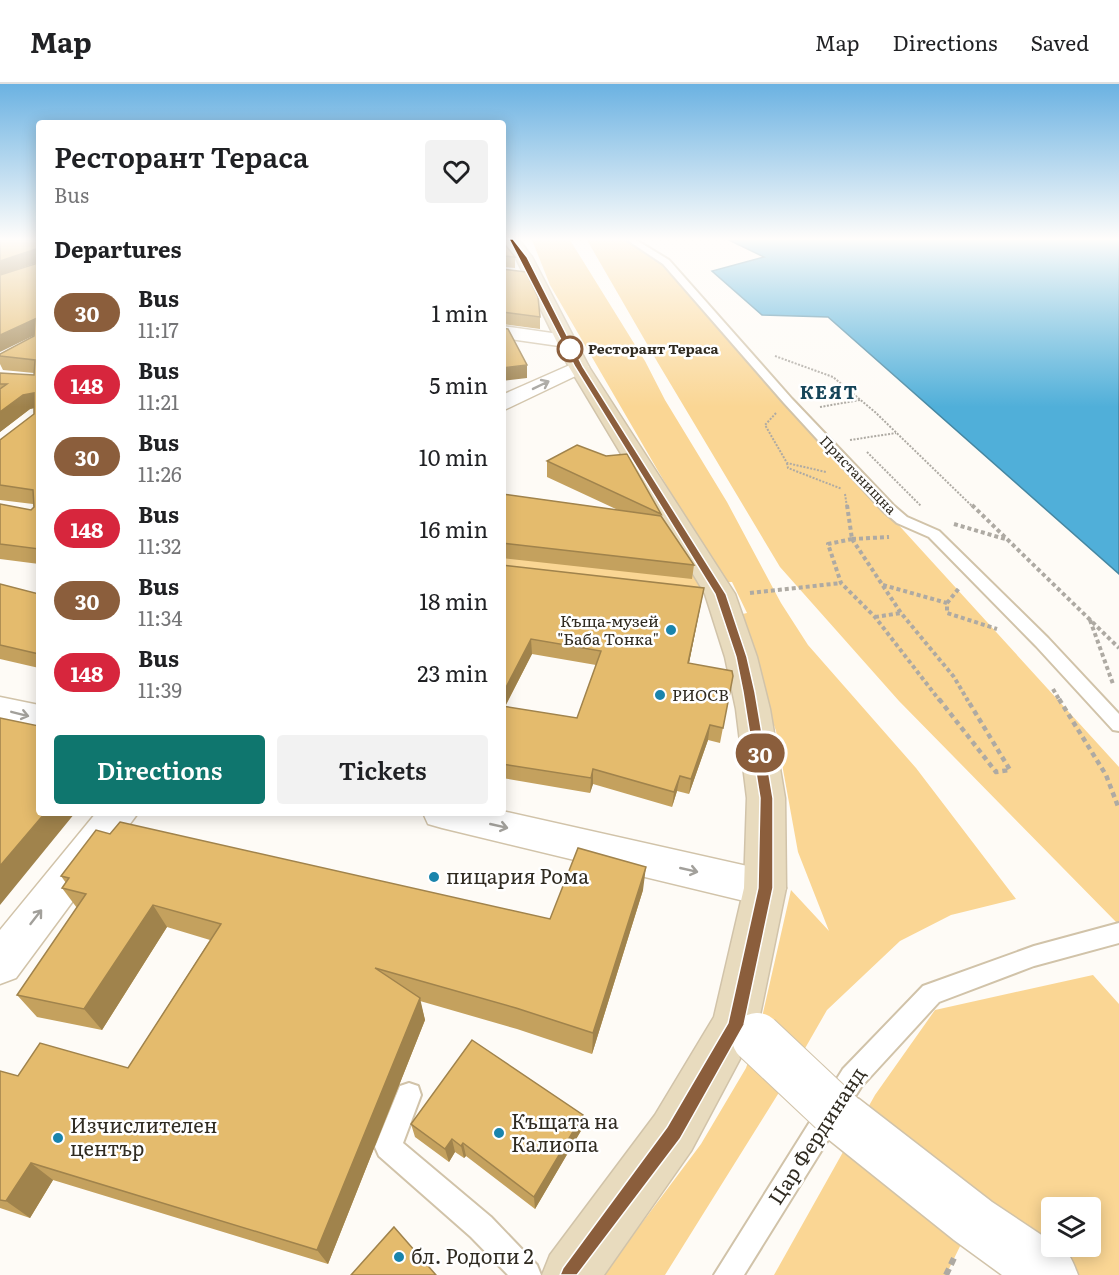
<!DOCTYPE html>
<html lang="en">
<head>
<meta charset="utf-8">
<style>
	:root { --surface:#fff; --page:#f2f2f2; --text:#202124; --muted:#757577; --line:#e0e0e0; --accent:#0f766e }
	body { margin:0; font-family:Literata,serif; background:var(--page); color:var(--text); height:100vh; display:flex; flex-direction:column; font-size:22px; white-space:nowrap }
	* { box-sizing:border-box; margin:0 }
	p { font-size:20px; color:var(--muted) }
	.icon { flex:none; width:33px; height:33px; fill:none; stroke:currentColor; stroke-width:2; stroke-linecap:round; stroke-linejoin:round }
	.map { position:relative; flex:1; overflow:hidden }
	.sheet { position:absolute; left:36px; top:36px; width:470px; height:696px; display:flex; flex-direction:column; background:var(--surface); border-radius:6px; box-shadow:0 3px 15px #0003 }
	.sheet>* { flex:none }
	.badge { padding:0 12px; border-radius:20px; font-size:21px; line-height:39px }
	.fabs { position:absolute; left:1041px; top:1113px; display:grid; gap:12px }
	.fabs a { display:grid; place-items:center; width:60px; height:60px; border-radius:6px; background:var(--surface); box-shadow:0 3px 15px #0003; font-size:30px }
	.map>.badge { position:absolute; translate:-50% -50%; box-shadow:0 0 0 3px #fff }
	h2 { padding:0 18px; font-size:22px; line-height:54px }
	.round { display:grid; place-items:center; flex:none; width:63px; height:63px; border-radius:6px; background:var(--page) }
	.head { display:flex; align-items:center; justify-content:space-between; height:102px; padding:0 18px }
	h1 { font-size:28px; font-weight:600; line-height:45px }
	.action { display:flex; gap:12px; margin-top:auto; padding:12px 18px }
	.action a { flex:1; height:69px; border-radius:6px; background:var(--accent); color:#fff; font-size:24px; font-weight:600; line-height:69px; text-align:center }
	.action a+a { background:var(--page); color:var(--text) }
	ul { padding:0; list-style:none }
	li { display:flex; align-items:center; gap:18px; height:72px; padding:0 18px }
	li div { flex:1 }
	li b { display:block; font-size:22px }
	li em { font-style:normal }
	li .badge { min-width:66px; font-weight:700; text-align:center }
	header { display:flex; align-items:center; gap:36px; box-sizing:border-box; height:84px; padding:0 30px; background:var(--surface); border-bottom:2px solid var(--line) }
	header strong { font-size:28px }
	nav { display:flex; gap:33px; margin-inline-start:auto; font-size:21px }
	.map>svg:first-child { display:block }
	.green { fill:#fad694; fill-rule:evenodd }
	.water { fill:#50afd9; stroke:#4687a2; stroke-width:1.5 }
	.lines { fill:none; stroke-linecap:round; stroke-linejoin:round }
	.lane-casing { stroke:#d1c3a9; stroke-width:4 }
	.street-casing { stroke:#d1c3a9; stroke-width:3 }
	.secondary-casing { stroke:#d1c3a9; stroke-width:3 }
	.path-far3 { stroke:#aeaaa3; stroke-width:2; stroke-dasharray:2 1.5; stroke-linecap:butt }
	.path-far2 { stroke:#aeaaa3; stroke-width:4; stroke-dasharray:4 3; stroke-linecap:butt }
	.path-far1 { stroke:#aeaaa3; stroke-width:4.5; stroke-dasharray:5 4; stroke-linecap:butt }
	.path { stroke:#aeaaa3; stroke-width:6; stroke-dasharray:7 4.5; stroke-linecap:butt }
	.lane { fill:#fff; fill-rule:evenodd }
	.street { fill:#fff; fill-rule:evenodd }
	.secondary { fill:#e8dbbe; fill-rule:evenodd }
	.street-bridge-casing { stroke:#d1c3a9; stroke-width:52; stroke-linecap:butt }
	.street-bridge { stroke:#fff; stroke-width:50 }
	.wall { fill:#c4a15e; fill-rule:evenodd }
	.shaded-wall { fill:#a0834c }
	.building { fill:#e4bb6d; stroke:#a0834c; stroke-width:1.5 }
	.oneway { stroke:#a2a09b }
	.line { fill:#8b5e3c; stroke:#fff; stroke-width:1.5 }
	.stop-dot { fill:#fff; stroke:#8b5e3c; stroke-width:3 }
	.poi-dot { fill:#1984ac; stroke:#fff; stroke-width:2 }
	.labels { text-anchor:middle; stroke-width:5; stroke-linejoin:round; paint-order:stroke }
	.far-stop-label { font-size:14px; font-weight:bold; fill:#302b21; stroke:#fff; text-anchor:start }
	.far-street-label { font-size:14px; fill:#302b21; stroke:#fff }
	.poi-label { font-size:16px; fill:#302b21; stroke:#fff; text-anchor:end }
	.far-district-label { font-size:18px; font-weight:bold; letter-spacing:1.5px; fill:#154458; stroke:#fff }
	.near-poi-label { font-size:20px; fill:#302b21; stroke:#fff; text-anchor:start }
	.near-street-label { font-size:20px; fill:#302b21; stroke:#fff }
</style>
</head>
<body>
<header>
<strong>Map</strong>
<nav><a>Map</a><a>Directions</a><a>Saved</a></nav>
</header>
<div class="map">
<svg width="1119" height="1191" viewBox="0 0 1119 1191">
	<rect width="100%" height="100%" fill="#fefbf6"/>
	<path class="green" d="M532 156H570L645 277 665 316 727 418 781 519 808 561 916 684 1016 815 951 831 900 857 827 926 788 994 665 1191H603L701 1060 746 984 760 942 791 806 829 847 798 768 776 647 744 555 734 532 747 529 732 498H715L686 435 550 201Z
		M587 156H639L1119 683V841L899 617 780 483 658 279Z
		M503 466 710 494 718 507 503 487Z
		M1093 891 1119 920V1191H1022L967 1148 946 1191H774L875 1011 935 926ZM1052 1124H1090V1162H1052Z"/>
	<path class="water" d="M729 156H1119V490L828 233 762 231 712 187 764 173Z"/>
	<g class="lines">
		<defs>
			<path id="lane" d="M627 156H636L669 176 792 315 893 421 907 433 939 447 1048 554 1119 630V647L1113 646 1036 562 929 453 897 439 883 427 784 319 663 180Z
				M1119 839V859L1034 882 939 918 861 1003 744 1191H714L843 985 923 902 1034 862Z
				M409 999 418 1002 421 1011 403 1059 491 1133 537 1181 541 1191H508L471 1153 379 1072 375 1063 400 1002Z"/>
			<path id="street" d="M502 242 566 251 576 257 566 263 502 254Z
				M579 277 586 279 589 283 586 287 502 327V311Z
				M0 613 39 621V647L0 637Z
				M502 727 765 786 780 791 786 804 780 817 765 822 442 744 428 740 423 729Z
				M96 729H138L16 894 0 900V846Z
				M841 1008 859 1015 992 1118 1052 1158V1162C1068 1162 1073 1178 1078 1191H1002L954 1156 823 1051 816 1033 823 1015Z"/>
			<path id="secondary" d="M503 156H519L532 173 589 283 735 510 757 573 770 625 785 714 786 804 758 941 691 1067 604 1191H542L550 1171 655 1031 714 933 744 804 747 714 736 625 725 573 705 510 569 283 516 174Z"/>
		</defs>
		<use href="#lane" class="lane-casing"/>
		<use href="#street" class="street-casing"/>
		<use href="#secondary" class="secondary-casing"/>
		<path class="path-far3" d="M775 272 833 293 875 328 973 423
			M820 323 860 316
			M776 329 765 341 787 379 826 388
			M850 356 896 349
			M867 368 921 422
			M787 379 788 384 842 405
			M845 410 847 423"/>
		<path class="path-far2" d="M847 421 852 455
			M972 421 1119 564
			M954 440 1005 455
			M852 455 901 529 954 593 968 617
			M852 455 828 460 841 499 875 533 940 617
			M852 455 889 453
			M883 501 947 519V529L997 545
			M750 509 841 499
			M947 519 960 503
			M875 533 901 529
			M1090 536 1113 600
			M1053 605 1060 617"/>
		<path class="path-far1" d="M939 615 996 688 1010 686 967 615
			M1059 615 1106 691 1119 725"/>
		<path class="path" d="M946 1191 955 1172"/>
		<use href="#lane" class="lane"/>
		<use href="#street" class="street"/>
		<use href="#secondary" class="secondary"/>
		<defs>
			<path id="street-bridge" d="M757 954 841 1033"/>
		</defs>
		<use href="#street-bridge" class="street-bridge-casing"/>
		<use href="#street-bridge" class="street-bridge"/>
	</g>
	<path class="wall" d="M0 156H39V480L0 475V420L31 426 34 423 33 420 0 416V356L34 330V324L30 325 0 348V289L34 291V289L3 286 0 280V270L34 252 35 179 0 191Z
		M502 157 515 173V184L502 183Z
		M502 185 540 233V245L502 240Z
		M547 377 661 430V432L694 481 692 495 502 474V410L618 426 547 393Z
		M502 481 704 504 689 579 733 592 720 659 708 656 689 710 677 707 672 723 593 700 590 709 502 694ZM532 570 596 581 577 634 505 623Z
		M0 500 39 510V584L0 575Z
		M110 750 550 835 643 806 592 970 517 945 420 917 425 936 328 1180 53 1096 30 1134 0 1124V987L18 992 128 984 210 856 167 843 102 946 37 933 17 911 77 824 62 804 66 799 61 792Z
		M411 1040 582 1045 535 1125 466 1072 464 1074 455 1068 449 1078 415 1053Z"/>
	<path class="shaded-wall" d="M36 165 39 178 0 191V177Z
		M35 235 39 249 0 268V251Z
		M527 281V294L502 297V284Z
		M34 309 39 323 30 325 0 348V328L23 311Z
		M704 504 686 594 688 579Z
		M531 555 532 570 502 628V611Z
		M710 641 708 656 689 710 691 695Z
		M593 685V700L590 709 591 694Z
		M680 692 677 707 672 723 674 708Z
		M45 729H75L0 821V782Z
		M646 783 643 806 592 970 593 949Z
		M153 821 167 843 102 946 84 925Z
		M420 914 425 936 328 1180 317 1166Z
		M583 1031 582 1045 535 1125 534 1113Z
		M452 1055 455 1068 449 1078 445 1065Z
		M463 1059 466 1072 464 1074 461 1062Z
		M31 1079 53 1096 30 1134 6 1117Z"/>
	<path class="building" d="M0 156H39V465L0 460V420L31 426 34 423 33 406 0 401V356L34 330V309L23 311 0 328V305L7 300H0V289L34 291 35 276 0 272V270L34 252 35 235 0 251V191L35 180 36 165 0 177Z
		M502 157 515 173 502 172Z
		M502 185 526 188 538 213 540 233 502 228Z
		M502 244 508 245 527 281 502 284Z
		M577 361 606 372 627 370 661 430 547 377Z
		M502 410 661 432 694 481 502 459Z
		M502 481 704 504 688 579 732 587 733 592 723 644 710 641 691 695 680 692 674 708 593 685 591 694 502 680V622L577 634 601 567 531 555 502 611Z
		M0 500 39 510V570L0 561Z
		M0 634 39 642V729H45L0 782Z
		M120 738 550 835 578 764 646 783 593 949 516 924 375 884 420 914 317 1166 31 1079 6 1117 0 1116V987L18 992 40 959 128 984 221 840 153 821 84 925 17 911 86 810 62 804 69 794 61 792 96 746 110 750Z
		M472 956 583 1031 534 1113 463 1059 461 1062 452 1055 445 1065 411 1040Z
		M394 1143 436 1191H351Z"/>
	<defs><path id="oneway-shaft" d="M-6 0H5M1.5-3L5.5 0L1.5 3" fill="none" stroke-width="1.6" stroke-linecap="round" stroke-linejoin="round" transform="scale(1.5)"/></defs>
	<g class="oneway">
		<use href="#oneway-shaft" transform="translate(541 301) rotate(-26)"/>
		<use href="#oneway-shaft" transform="translate(20 630) rotate(14)"/>
		<use href="#oneway-shaft" transform="translate(499 742) rotate(13)"/>
		<use href="#oneway-shaft" transform="translate(689 786) rotate(13)"/>
		<use href="#oneway-shaft" transform="translate(36 833) rotate(-52)"/>
	</g>
	<linearGradient id="sky" x2="0" y2="1"><stop stop-color="#6bb2e2"/><stop offset="0.48" stop-color="#fffdfb"/><stop offset="1" stop-color="#fffdfb" stop-opacity="0"/></linearGradient>
	<rect width="1119" height="323" fill="url(#sky)"/>
	<path class="line" d="M509 155H513L527 173 583 283 726 510 747 573 755 608 773 714V804L744 941 680 1055 577 1191H560L563 1184 667 1043 728 939 758 804 760 714 743 608 736 573 715 510 575 283Z"/>
	<circle class="stop-dot" cx="570" cy="265" r="12"/>
	<g class="poi-dot">
		<circle cx="671" cy="546" r="6"/>
		<circle cx="660" cy="611" r="6"/>
		<circle cx="434" cy="793" r="6"/>
		<circle cx="499" cy="1049" r="6"/>
		<circle cx="58" cy="1054" r="6"/>
		<circle cx="399" cy="1173" r="6"/>
	</g>
	<g class="labels">
		<g class="far-stop-label">
			<text x="588" y="270">Ресторант Тераса</text>
		</g>
		<g class="far-street-label">
			<text transform="translate(858 391) rotate(46)" y="5">Пристанищна</text>
		</g>
		<g class="poi-label">
			<text x="659" y="543">Къща-музей<tspan x="659" dy="18">"Баба Тонка"</tspan></text>
			<text x="672" y="617" text-anchor="start">РИОСВ</text>
		</g>
		<g class="far-district-label">
			<text x="829" y="315">КЕЯТ</text>
		</g>
		<g class="near-poi-label">
			<text x="446" y="800">пицария Рома</text>
			<text x="511" y="1045">Къщата на<tspan x="511" dy="23">Калиопа</tspan></text>
			<text x="70" y="1049">Изчислителен<tspan x="70" dy="23">център</tspan></text>
			<text x="411" y="1180">бл. Родопи 2</text>
		</g>
		<g class="near-street-label">
			<text transform="translate(817 1052) rotate(-57)" y="7">Цар Фердинанд</text>
		</g>
	</g>
</svg>
<div class="fabs">
<a><svg class="icon" aria-label="layers" viewBox="0 0 24 24"><path d="M12 4l9 5-9 5-9-5zM3 14l9 5 9-5"/></svg></a>
</div>
<b class="badge" style="left:760px;top:669px;background:#8b5e3c;color:#fff">30</b>
<section class="sheet">
<div class="head"><div><h1>Ресторант Тераса</h1><p>Bus</p></div><a class="round"><svg class="icon" aria-label="heart" viewBox="0 0 24 24"><path d="M12 20l-8-8c-3-5 5-10 8-4 3-6 11-1 8 4z"/></svg></a></div>
<h2>Departures</h2>
<ul>
<li><span class="badge" style="background:#8b5e3c;color:#fff">30</span><div><b>Bus</b><p>11:17</p></div><em>1 min</em></li>
<li><span class="badge" style="background:#d7263d;color:#fff">148</span><div><b>Bus</b><p>11:21</p></div><em>5 min</em></li>
<li><span class="badge" style="background:#8b5e3c;color:#fff">30</span><div><b>Bus</b><p>11:26</p></div><em>10 min</em></li>
<li><span class="badge" style="background:#d7263d;color:#fff">148</span><div><b>Bus</b><p>11:32</p></div><em>16 min</em></li>
<li><span class="badge" style="background:#8b5e3c;color:#fff">30</span><div><b>Bus</b><p>11:34</p></div><em>18 min</em></li>
<li><span class="badge" style="background:#d7263d;color:#fff">148</span><div><b>Bus</b><p>11:39</p></div><em>23 min</em></li>
</ul>
<div class="action"><a>Directions</a><a>Tickets</a></div>
</section>
</div>
</body>
</html>
